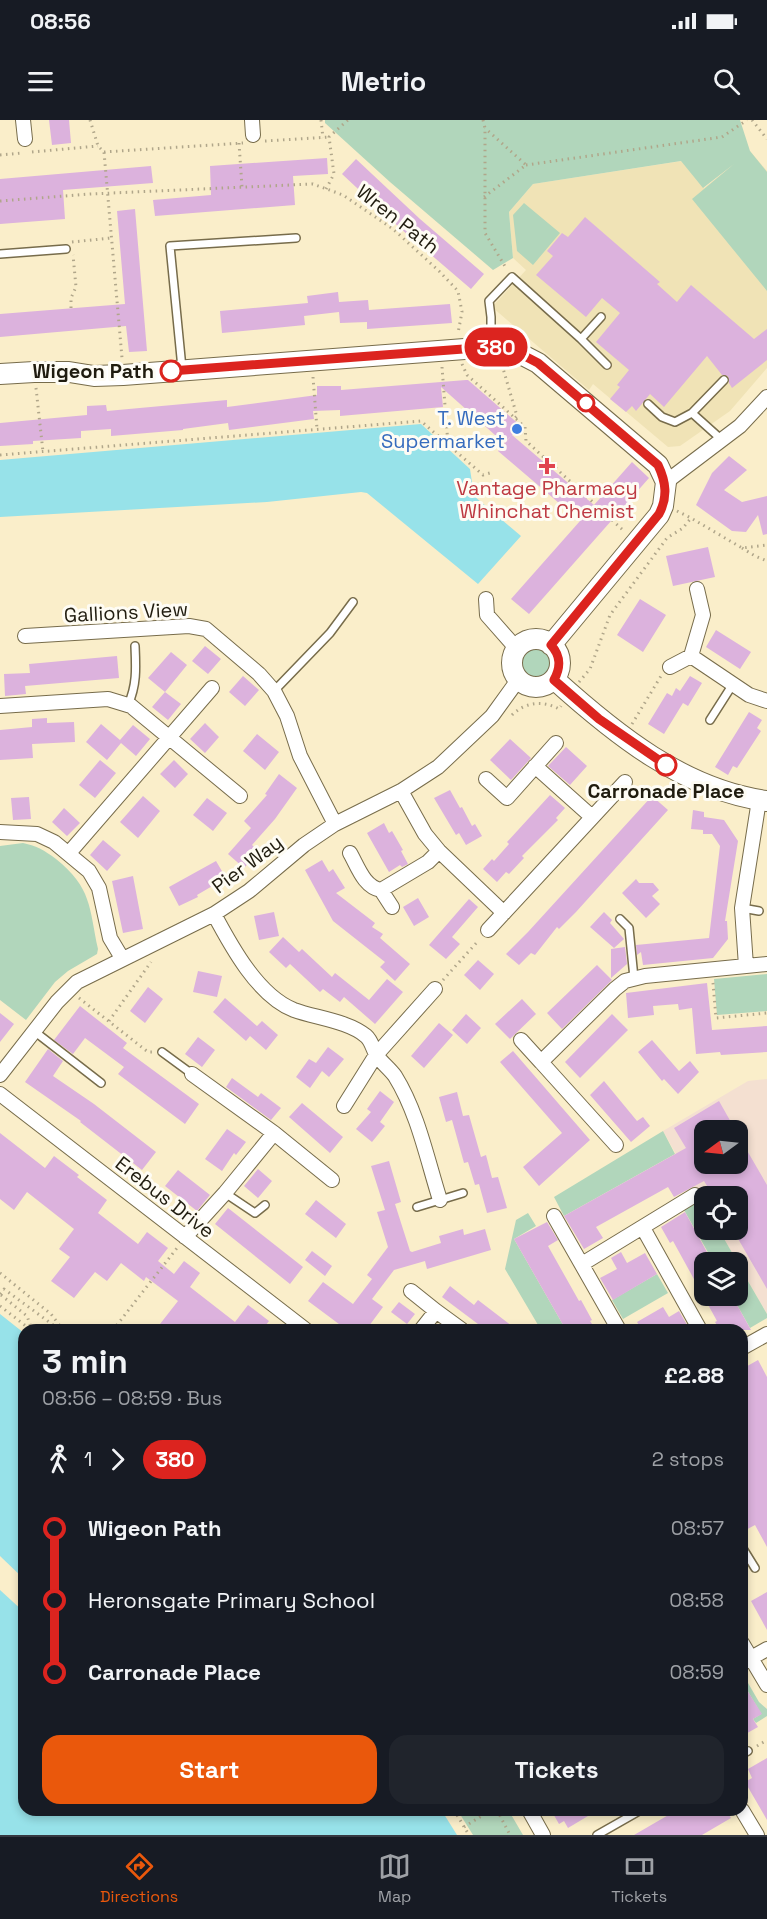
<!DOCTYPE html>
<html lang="en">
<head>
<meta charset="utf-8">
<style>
	:root { --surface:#171b24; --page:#20242c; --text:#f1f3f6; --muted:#9ea1a6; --line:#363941; --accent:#ea580c }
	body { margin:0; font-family:"Space Grotesk",sans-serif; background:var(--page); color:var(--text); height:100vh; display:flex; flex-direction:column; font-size:22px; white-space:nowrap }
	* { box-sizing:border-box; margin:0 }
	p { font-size:20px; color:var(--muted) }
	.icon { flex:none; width:33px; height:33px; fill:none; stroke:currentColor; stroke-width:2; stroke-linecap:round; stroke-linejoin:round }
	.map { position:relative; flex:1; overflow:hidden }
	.drawer { position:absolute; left:18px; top:1204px; width:730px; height:492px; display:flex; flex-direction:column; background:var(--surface); border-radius:18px; box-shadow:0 3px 9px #0003 }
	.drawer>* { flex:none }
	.badge { padding:0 12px; border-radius:20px; font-size:21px; line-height:39px }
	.needle { width:39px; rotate:255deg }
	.controls { position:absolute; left:694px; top:1000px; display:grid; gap:12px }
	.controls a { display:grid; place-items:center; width:54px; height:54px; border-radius:12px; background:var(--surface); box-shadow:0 3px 9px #0003; font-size:30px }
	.map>.badge { position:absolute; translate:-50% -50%; box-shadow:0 0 0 3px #fff }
	.legs { display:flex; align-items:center; gap:9px; height:66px; padding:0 24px; font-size:20px }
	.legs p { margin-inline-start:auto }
	.head { display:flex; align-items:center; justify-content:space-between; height:102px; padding:0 24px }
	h1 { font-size:33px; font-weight:700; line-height:45px }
	.cta { display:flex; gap:12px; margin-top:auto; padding:12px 24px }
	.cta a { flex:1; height:69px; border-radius:18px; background:var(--accent); color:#fff; font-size:24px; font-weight:700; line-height:69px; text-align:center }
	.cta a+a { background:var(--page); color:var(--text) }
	ul { padding:0 24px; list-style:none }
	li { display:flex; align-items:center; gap:21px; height:72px; font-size:22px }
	li i { display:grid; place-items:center; width:9px; height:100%; margin:0 8px; background:currentColor }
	li i::after { content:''; width:15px; height:15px; margin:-8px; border:4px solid; border-radius:50%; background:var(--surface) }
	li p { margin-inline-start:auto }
	li:first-child i { background:linear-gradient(#0000 50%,currentColor 0) }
	li:last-child i { background:linear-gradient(currentColor 50%,#0000 0) }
	.status { display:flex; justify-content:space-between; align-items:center; height:42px; padding:0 30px; background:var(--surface); direction:ltr }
	.status svg { height:16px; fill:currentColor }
	header { display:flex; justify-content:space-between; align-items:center; height:78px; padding:0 24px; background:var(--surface); font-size:27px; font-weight:700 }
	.menu { display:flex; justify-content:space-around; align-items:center; height:84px; border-top:2px solid var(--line); background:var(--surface); font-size:16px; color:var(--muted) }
	.menu a { display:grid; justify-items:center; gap:3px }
	.menu .on { color:var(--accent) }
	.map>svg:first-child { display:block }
	.built { fill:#f0e3b6 }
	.industrial { fill:#f4e0d1; fill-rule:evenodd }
	.green { fill:#b1d6bb }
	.water { fill:#97e2e9 }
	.pier { fill:#faeeca }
	.building { fill:#dcb2dd }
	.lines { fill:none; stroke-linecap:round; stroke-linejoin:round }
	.lane-casing { stroke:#776c4b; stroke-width:10 }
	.street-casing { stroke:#776c4b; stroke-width:16 }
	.secondary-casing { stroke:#776c4b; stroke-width:22 }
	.path { stroke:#b0a68a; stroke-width:3; stroke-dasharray:1.5 4.5; stroke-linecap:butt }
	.lane { stroke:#fff; stroke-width:7 }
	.street { stroke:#fff; stroke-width:14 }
	.secondary { stroke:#fff; stroke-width:20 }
	.line-1-casing { stroke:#fff; stroke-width:14 }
	.line-1 { stroke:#dc241f; stroke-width:9 }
	.stop-1-dot { fill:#fff; stroke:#dc241f; stroke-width:3 }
	.shop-dot { fill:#3f7fe0; stroke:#fefcf4; stroke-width:2 }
	.health-dot { fill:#e0444e; stroke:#fefcf4; stroke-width:2 }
	.labels { text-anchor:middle; stroke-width:6; stroke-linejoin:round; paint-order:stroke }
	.street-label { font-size:20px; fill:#201c0f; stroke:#fefcf4 }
	.stop-label { font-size:20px; font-weight:bold; fill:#201c0f; stroke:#fefcf4; text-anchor:end }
	.shop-label { font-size:20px; fill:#366cbe; stroke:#fefcf4; text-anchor:end }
	.health-label { font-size:20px; fill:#be3a42; stroke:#fefcf4 }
</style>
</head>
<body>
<div class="status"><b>08:56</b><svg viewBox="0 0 49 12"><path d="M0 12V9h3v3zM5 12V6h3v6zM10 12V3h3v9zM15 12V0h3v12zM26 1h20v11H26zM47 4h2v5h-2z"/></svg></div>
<header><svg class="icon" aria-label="menu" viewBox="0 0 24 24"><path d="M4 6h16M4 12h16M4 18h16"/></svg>Metrio<svg class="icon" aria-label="search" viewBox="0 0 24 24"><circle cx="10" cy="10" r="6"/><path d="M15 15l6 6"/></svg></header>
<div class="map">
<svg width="767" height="1715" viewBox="0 0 767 1715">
	<rect width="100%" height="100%" fill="#faeeca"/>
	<path class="built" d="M750 31 767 51V248L730 291 680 326 668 327 593 264 589 270 492 187 526 150 513 138 509 92 533 64 682 41 704 68Z"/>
	<path class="industrial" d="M767 959V1194L719 1110H738V1077H705V1086L663 1011 748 961ZM705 1011H738V1044H705Z"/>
	<path class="green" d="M325 0H740L750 31 767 52V171L692 79 734 44 703 68 681 41 533 64 509 92 513 138 493 150 390 62 325 3Z
		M524 83 560 113 533 145 517 131 513 95Z
		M521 543a15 15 0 1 1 30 0a15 15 0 1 1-30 0Z
		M23 723C37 726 44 730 56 739 92 768 89 787 98 829L97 834 68 851 55 862 26 900 0 880V726Z
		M767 854V891L717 895 714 859Z
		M663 1011 675 1034 564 1096 554 1077Z
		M701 1080 705 1086V1110H719L738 1143H714L684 1090Z
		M528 1093 536 1106 514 1119 566 1210H541L505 1149 516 1100Z
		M738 1144 767 1194V1198L750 1208 732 1176H738Z
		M657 1154 668 1173 623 1199 612 1180Z
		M744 1556 759 1582 767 1589V1596L756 1603 753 1599 761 1594 746 1568 743 1569Z
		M458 1691H509L523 1715H473Z"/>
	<path class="water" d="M421 304 470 349 474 376 521 416 478 464 367 373 361 372 267 382 0 397V340Z
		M0 1194 24 1213V1690L442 1691 457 1715H0Z"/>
	<path class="pier" d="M0 1436 24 1459V1492L0 1470Z"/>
	<path class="building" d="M49 0H69L71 23 52 25Z
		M327 38 328 54 293 56 295 85 155 96 153 80 211 75 210 46Z
		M356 39 420 99 484 154 471 169 401 109 342 54Z
		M151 46 153 63 63 70 65 99 0 104V59Z
		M135 89 147 231 129 232 126 206 0 217V194L125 184 117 91Z
		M585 97 660 162 657 164 677 182 691 165 754 219 767 209V240L732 268 729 263 728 256 722 255 707 236 664 287 650 274 636 291 632 286 626 292 610 279 620 267 617 265 629 250 596 222 620 193 602 178 586 197 536 155 553 136 547 131 562 113 568 117Z
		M338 172 339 182 368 180 369 190 450 184 452 203 367 209V202L340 203 339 192 304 196 305 205 222 213 220 191 308 183 307 176Z
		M466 260H468L521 306 504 323 441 267 443 287 340 296V290L313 291 314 299 229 310 228 303 183 309V310L111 316V309L81 311V318L33 321V324L0 326V303L87 295V286L106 285 107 291 227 280V287L317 275V266H341V270Z
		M512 315 594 385 632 342 649 358 529 494 511 479 580 401 498 331Z
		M729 336 747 350 724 370 742 382 767 376V414L763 415 758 395 746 412 732 411 696 385 712 353Z
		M708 427 715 457 673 466 666 436Z
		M640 479 666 495 643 532 617 515Z
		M716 510 751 532 740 549 706 527Z
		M205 526 221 539 208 554 192 541Z
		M171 532 187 545 165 572 181 584 168 600 152 587 165 572 148 558Z
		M117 536 119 558 25 566 26 574 5 576 4 554 30 553 29 544Z
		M243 556 259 570 245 586 229 572Z
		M690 556 702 563 688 586 683 583 664 614 648 604 667 573 672 576 676 568 680 571Z
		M749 592 762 600 757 608 761 611 737 648 733 646 728 655 715 647Z
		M47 598V603L74 602 75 622 32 624 33 638 0 640V610L32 607V599Z
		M205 603 219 617 205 633 190 619Z
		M101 604 120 620 133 605 150 619 136 636 121 623 107 640 86 622Z
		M257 614 279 632 265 650 243 631Z
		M510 619 531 638 511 660 490 640Z
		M566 627 587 646 570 665 548 646Z
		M100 640 116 653 95 678 79 665Z
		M174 640 188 654 175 668 160 654Z
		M279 654 297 668 275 699 252 725 259 731 244 748 228 734 251 708 244 701 267 675 265 674Z
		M450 670 460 688 462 687 472 706 475 704 482 716 466 725 459 713 456 715 434 678Z
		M550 675 565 688 556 698 558 700 522 736 524 738 509 754 506 752 497 762 483 749 492 739 494 741 509 724 507 722Z
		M143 676 160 691 138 718 120 702Z
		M652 676 668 690 576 792 559 809 557 807 535 835 531 833 519 845 506 834 528 812Z
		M29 677 31 699 13 700 11 678Z
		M207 678 227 693 213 711 193 695Z
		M64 688 80 703 67 716 52 702Z
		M693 690 704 692V697L724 700 738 721 725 801H727L728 819 713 838 643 845 641 832 637 835 636 825 709 818 720 726 712 714H703V710L691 709Z
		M384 703 389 713 392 711 403 730 401 731 408 744 402 747 400 745 389 752 367 713Z
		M103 720 121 735 107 751 90 735Z
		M322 740 329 752 333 749 345 768 336 773 375 803 372 807 383 814 380 818 410 844 395 861 380 847 385 842 333 801 305 750Z
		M216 741 226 758 197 775 198 777 179 786 169 767Z
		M133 756 143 809 123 813 112 761Z
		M636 759 639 763H653L659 770 652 776 660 784 646 798 622 773Z
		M418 778 429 797 414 806 403 787Z
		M469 779 478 787 452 817 460 824 446 839 429 825Z
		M274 792 279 816 259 820 254 796Z
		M604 792 612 800 610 803 624 819 614 828 590 807Z
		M283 817 299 832 302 829 332 857 335 853 369 880 387 859 403 872 375 904 344 877 340 882 323 869 320 872 290 844 286 848 269 832Z
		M625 827 627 844 611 858V829Z
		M478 840 494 854 480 870 464 855Z
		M597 845 612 860 562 909 547 893Z
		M198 851 222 856 217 877 193 872Z
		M707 863 712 910 767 906V932L721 935 720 932 696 934 692 888 679 890 678 884 653 886 654 895 628 898 626 873Z
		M148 867 163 879 145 903 130 891Z
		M225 878 257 906 262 901 278 915 266 930 250 916 246 921 213 892Z
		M522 879 536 894 510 919 495 904Z
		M80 886 127 923 123 928 199 984 185 1004 118 954 124 947 85 918 73 934 54 920Z
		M0 893 14 904 0 922Z
		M466 894 481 908 467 924 452 910Z
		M612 894 628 910 580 958 565 942Z
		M439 903 453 915 424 948 411 936Z
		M198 917 215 930 202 947 185 934Z
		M652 920 679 951 690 941 699 952 678 974 664 959 662 961 638 932Z
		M328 927 344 939 329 957 322 951 310 968 296 957 309 939 316 943Z
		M48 929 63 941 53 956 94 984 156 1032 142 1050 80 1002 81 1001 25 962Z
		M513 931 590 1020 539 1066 523 1047 562 1013 500 942Z
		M232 958 258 977 261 973 281 988 271 1000 226 967Z
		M604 961 637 1001 643 997 650 1006 631 1022 590 975Z
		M380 971 394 982 380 1002 385 1006 372 1022 356 1009 371 992 367 989Z
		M457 972 463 996 469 995 481 1037 486 1035 492 1058 498 1057 507 1088 487 1093 479 1064 475 1065 468 1042 464 1043 452 1000 446 1002 439 977Z
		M719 981 736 1011H705V1044H738V1015L767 1065V1169L733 1110H738V1077H714L704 1061 674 1077 668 1067 596 1107 603 1118 584 1129 564 1096 686 1028 674 1008Z
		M302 983 343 1017 330 1033 289 997Z
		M227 1009 246 1022 236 1035 234 1033 222 1051 205 1039Z
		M0 1013 45 1048 54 1036 79 1055 77 1057 107 1080 98 1093 138 1124 147 1112 168 1128 158 1141 174 1154 184 1141 200 1153 190 1167 235 1202 248 1185 269 1201 262 1210H169L160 1204 178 1181 146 1157 144 1161 121 1143 107 1161 95 1152 74 1178 51 1161 70 1137 59 1129 74 1109 27 1072 14 1090 0 1079Z
		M389 1041 401 1082 395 1084 410 1131 412 1132 441 1123 439 1116 463 1109 464 1115 485 1109 491 1130 427 1149 425 1141 394 1150 372 1179 383 1187 366 1210H347L308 1181 323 1162 353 1184 372 1159 367 1155 388 1127 377 1092 385 1090 371 1046Z
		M258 1049 272 1061 258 1078 244 1066Z
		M178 1050 210 1075 197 1091 165 1066Z
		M316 1080 346 1104 336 1118 305 1094Z
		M228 1088 303 1147 290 1164 215 1104Z
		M685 1092 713 1143H705V1176H732L751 1210H720L715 1202 717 1201 673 1121 670 1123 661 1107Z
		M547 1102 558 1120 548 1126 579 1181 581 1180 592 1200 590 1201 596 1210H566L514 1119Z
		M312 1131 332 1146 325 1156 305 1140Z
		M621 1132 627 1143 645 1133 657 1154 613 1180 600 1158 617 1149 611 1138Z
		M450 1166 474 1185 478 1180 517 1210H486L442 1177Z
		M399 1182 415 1194 407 1204 391 1192Z
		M663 1187 669 1197 679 1191 690 1210H642L637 1202Z
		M758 1240 767 1257V1427L755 1405 742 1412V1249Z
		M767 1472V1510L751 1481Z
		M742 1562 762 1594 753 1599 758 1607 742 1616Z
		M767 1638V1700L745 1662 752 1658 748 1649Z
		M551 1690H598L568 1708 564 1701 559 1704Z
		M677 1690H726L731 1698 702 1715H634Z"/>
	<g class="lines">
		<defs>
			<path id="lane" d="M0 134 66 129
				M581 219 601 197
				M491 226V197L489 181 512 157 581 219 607 245
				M182 248 170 126 296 118
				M648 284 662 297 675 302 692 293 724 260
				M692 293 722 320
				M274 571 330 513 353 482
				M128 585C137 565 136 548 135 526
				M710 600 733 564
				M742 788 759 791
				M620 799 629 808 634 858
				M34 911 101 963
				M162 932 192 954
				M225 1073 255 1093 265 1085
				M417 1087 463 1073
				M742 1427 755 1448
				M742 1634 748 1631
				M597 1715 641 1690"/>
			<path id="street" d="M23 0 25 19
				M252 0 253 15
				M666 362 740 306 767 277
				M486 479 487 495 517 529
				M25 516 189 506 206 509 259 554 274 571 287 596 300 636 335 704
				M691 536 749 575 767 581
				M670 547 691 536 703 495 697 469
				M0 586 108 579 131 586 240 676
				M535 646 592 697
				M486 659 507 678 556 623
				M401 671 425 714 439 731 504 793
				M0 712 37 714 54 722 89 751 99 768 110 818 122 838
				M69 733 212 568
				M350 733C358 747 364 767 381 770L428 742 439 731
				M381 770 392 787
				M214 794C231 826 258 876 294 890 316 898 348 901 366 916 372 921 373 930 377 936 382 943 390 949 395 956 418 993 427 1039 440 1080
				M488 810 625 662
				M746 846 767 844
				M521 920 541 942
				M192 954 274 1013 332 1060
				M0 955 57 882 77 862 214 794 249 771 304 725 335 704 401 671 438 647 492 596 518 560
				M0 974 306 1210
				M344 986 376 935 435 869
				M616 1025 541 942 615 869 625 861 645 856 746 846 742 788 759 680
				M554 1096 619 1210
				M643 1108 700 1210
				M185 1117 225 1073 274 1013
				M582 1144 695 1075
				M411 1171 436 1191
				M421 1210 436 1191 462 1210
				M742 1228 767 1214
				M742 1523 767 1565
				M742 1543 767 1529
				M529 1690 543 1715
				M742 1690 757 1715"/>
			<path id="secondary" d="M0 254 34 252H69L94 256 123 255 491 227 513 230 538 243 658 345 666 362 663 386 659 395 551 525
				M512 543a24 24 0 1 1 48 0a24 24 0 1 1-48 0Z
				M554 559C615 614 684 670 767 681"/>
		</defs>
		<use href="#lane" class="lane-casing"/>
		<use href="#street" class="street-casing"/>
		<use href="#secondary" class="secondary-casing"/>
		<path class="path" d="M90 0 98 26 104 32 122 238
			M321 0 323 18
			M483 0 485 8V113L506 148
			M752 0 767 19
			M265 21 329 17
			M239 23 242 67
			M32 32 98 26
			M104 32 243 23
			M0 35 22 33
			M526 45 722 17 747 0
			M326 69 334 54 329 17 348 0
			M484 77 526 45 485 8
			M0 81 90 74 313 64 343 75 393 109 439 151 458 171 462 192 458 213
			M72 122 111 118
			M71 188V178L76 167 73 135
			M462 244 467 255 525 307 526 321 595 384
			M502 245 517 296 515 298
			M442 247 448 324
			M313 257 317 309
			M36 268 43 332
			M0 335 421 301 483 355 493 352
			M677 391 691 398 742 428 767 425
			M612 400 624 411
			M742 428 755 436 767 441
			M579 562 590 549 610 495 667 418 683 408 691 398
			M512 595C525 582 543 580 559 589L561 586
			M632 604 661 556
			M443 860 479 820
			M713 863 716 898 767 893
			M79 878 148 932H153
			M109 901 151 842
			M0 1153 51 1194 63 1210
			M0 1174 4 1169 60 1210
			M1 1175 27 1196 32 1210
			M0 1186 31 1210
			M113 1210 177 1128
			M757 1626 767 1620
			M454 1690 469 1715
			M497 1690 510 1715
			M464 1707 491 1690"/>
		<use href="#lane" class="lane"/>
		<use href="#street" class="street"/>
		<use href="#secondary" class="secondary"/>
	</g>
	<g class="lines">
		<defs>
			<path id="line-1" d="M171 251 490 227 513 230 538 243 658 345C666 362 668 377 659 394L551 525C561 536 561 547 554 560L599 599 666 645"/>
		</defs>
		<use href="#line-1" class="line-1-casing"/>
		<use href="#line-1" class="line-1"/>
	</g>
	<g class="stop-1-dot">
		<circle cx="171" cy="251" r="10"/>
		<circle cx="586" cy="283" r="8"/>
		<circle cx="666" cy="645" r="10"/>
	</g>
	<circle class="shop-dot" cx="517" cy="309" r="6"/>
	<path class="health-dot" d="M544 337h6v6h6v6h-6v6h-6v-6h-6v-6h6z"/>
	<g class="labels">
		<g class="street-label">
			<text transform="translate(398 99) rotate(38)" y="7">Wren Path</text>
			<text transform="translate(126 492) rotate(-3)" y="7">Gallions View</text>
			<text transform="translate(247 744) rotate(-37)" y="7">Pier Way</text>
			<text transform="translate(165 1077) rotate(38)" y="7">Erebus Drive</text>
		</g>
		<g class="stop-label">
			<text x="154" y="258">Wigeon Path</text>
			<text x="666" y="678" text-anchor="middle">Carronade Place</text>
		</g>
		<g class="shop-label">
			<text x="505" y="305">T. West<tspan x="505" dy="23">Supermarket</tspan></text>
		</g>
		<g class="health-label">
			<text x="547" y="375">Vantage Pharmacy<tspan x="547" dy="23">Whinchat Chemist</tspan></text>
		</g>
	</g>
</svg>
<div class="controls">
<a><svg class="needle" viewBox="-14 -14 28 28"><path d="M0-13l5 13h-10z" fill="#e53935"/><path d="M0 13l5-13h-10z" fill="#9ea1a6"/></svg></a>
<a><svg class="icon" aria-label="locate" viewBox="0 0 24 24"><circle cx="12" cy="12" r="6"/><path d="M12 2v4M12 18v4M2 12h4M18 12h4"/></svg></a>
<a><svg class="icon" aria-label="layers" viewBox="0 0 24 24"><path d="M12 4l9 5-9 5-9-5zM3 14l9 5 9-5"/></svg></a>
</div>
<b class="badge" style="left:496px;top:227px;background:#dc241f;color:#fff">380</b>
<section class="drawer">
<div class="head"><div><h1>3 min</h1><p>08:56 – 08:59 · Bus</p></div><b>£2.88</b></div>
<div class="legs"><svg class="icon" aria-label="walk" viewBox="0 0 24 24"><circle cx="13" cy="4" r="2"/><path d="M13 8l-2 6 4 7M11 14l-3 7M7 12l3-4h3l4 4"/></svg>1<svg class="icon" aria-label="forward" viewBox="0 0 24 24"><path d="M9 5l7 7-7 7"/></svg><b class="badge" style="background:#dc241f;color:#fff">380</b><p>2 stops</p></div>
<ul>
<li><i style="color:#dc241f"></i><b>Wigeon Path</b><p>08:57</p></li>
<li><i style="color:#dc241f"></i><span>Heronsgate Primary School</span><p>08:58</p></li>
<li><i style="color:#dc241f"></i><b>Carronade Place</b><p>08:59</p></li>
</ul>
<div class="cta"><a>Start</a><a>Tickets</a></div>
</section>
</div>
<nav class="menu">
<a class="on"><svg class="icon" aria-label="directions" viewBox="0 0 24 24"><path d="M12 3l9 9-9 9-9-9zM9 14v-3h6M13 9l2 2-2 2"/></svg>Directions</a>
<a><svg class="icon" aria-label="map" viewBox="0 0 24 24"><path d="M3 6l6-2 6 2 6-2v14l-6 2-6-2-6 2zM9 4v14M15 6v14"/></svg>Map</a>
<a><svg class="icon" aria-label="tickets" viewBox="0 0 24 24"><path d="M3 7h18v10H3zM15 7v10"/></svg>Tickets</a>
</nav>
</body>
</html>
